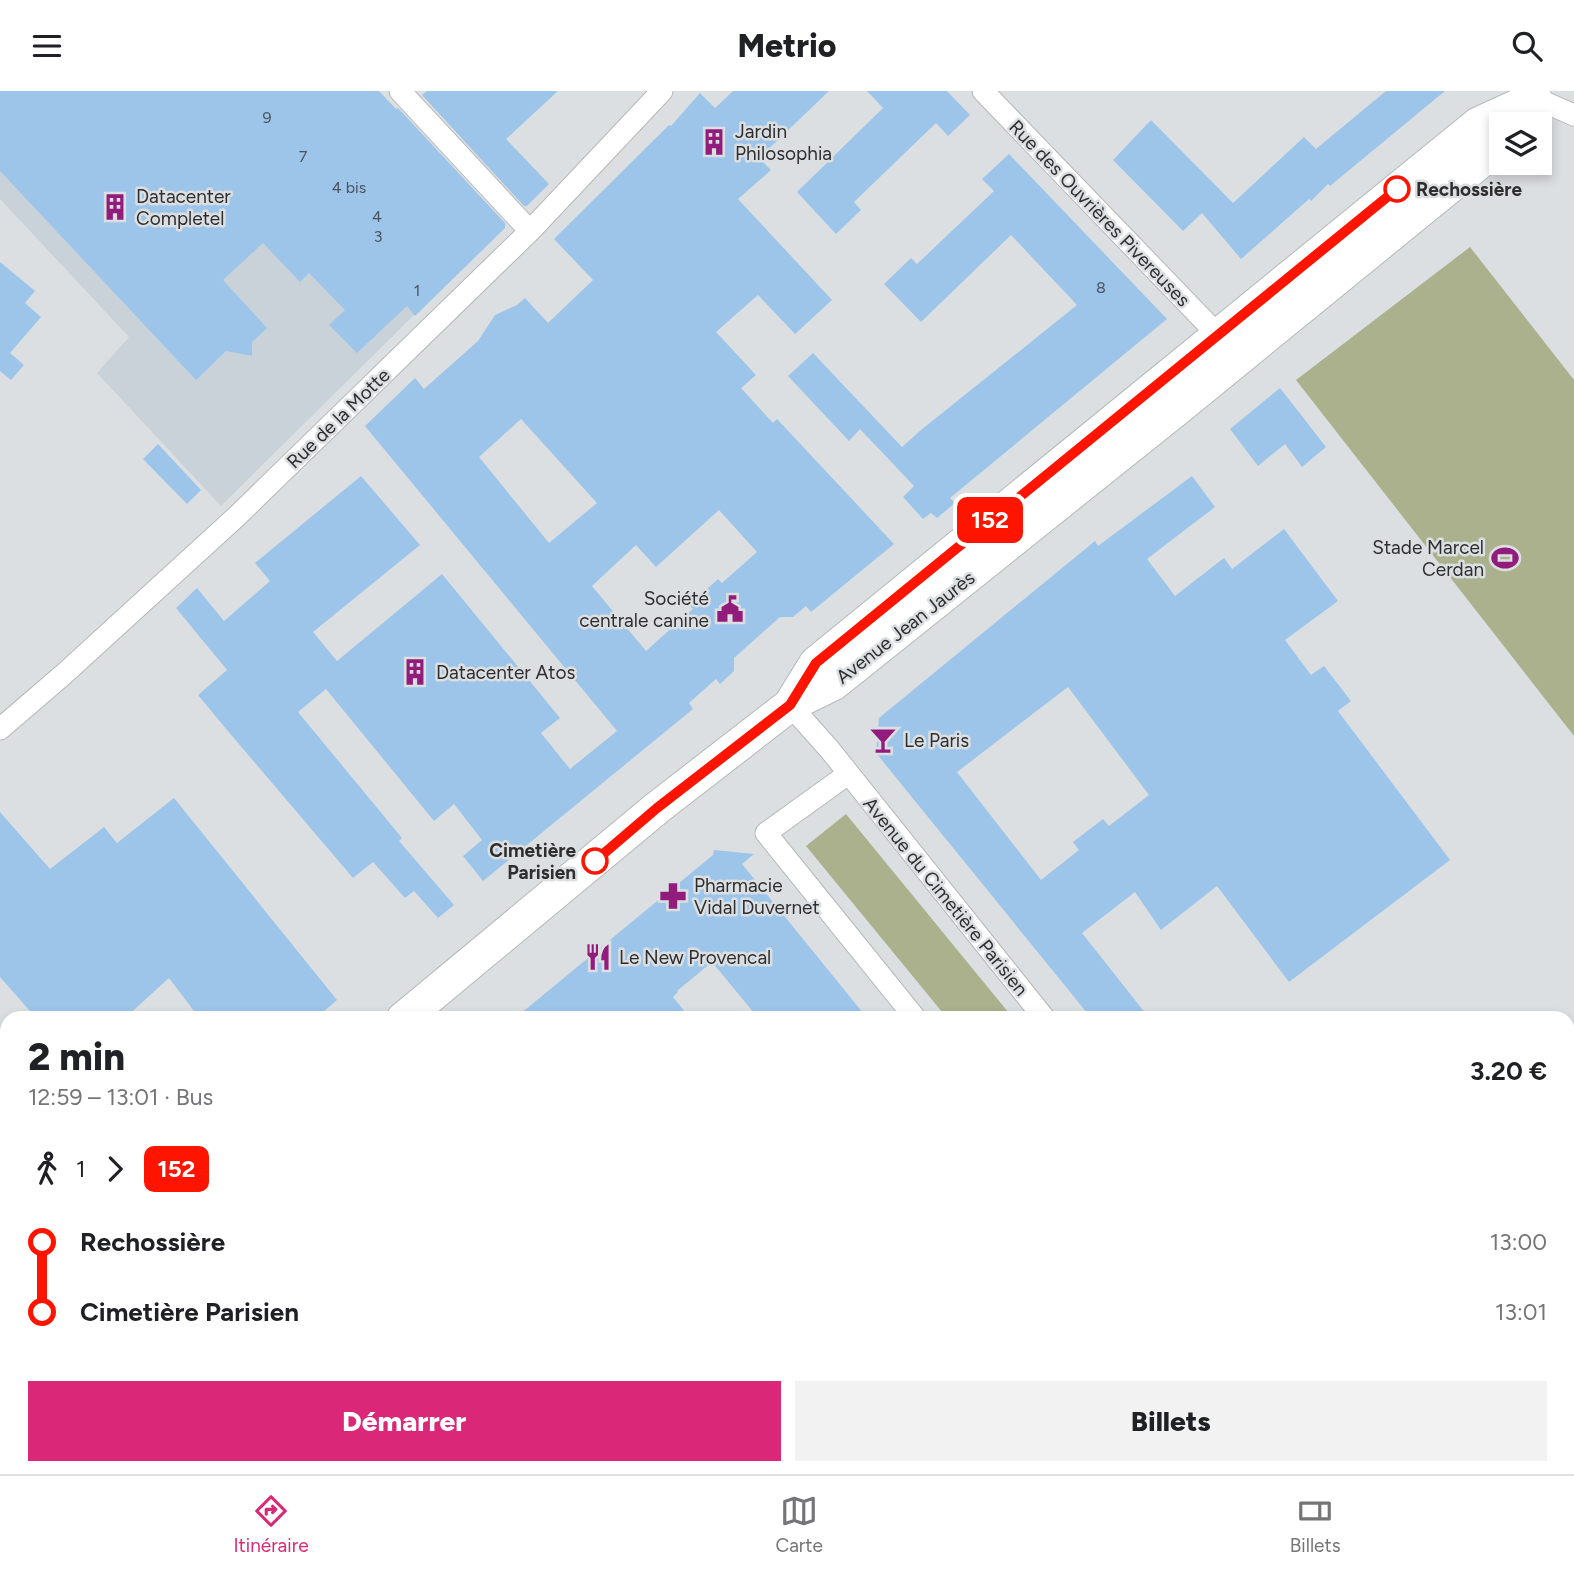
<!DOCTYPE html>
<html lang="fr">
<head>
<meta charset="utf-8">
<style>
	:root { --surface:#fff; --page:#f2f2f2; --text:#202124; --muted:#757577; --line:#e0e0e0; --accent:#db2777 }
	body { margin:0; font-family:Figtree,sans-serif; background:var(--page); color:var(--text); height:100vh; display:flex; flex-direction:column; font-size:26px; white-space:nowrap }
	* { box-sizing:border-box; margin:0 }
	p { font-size:23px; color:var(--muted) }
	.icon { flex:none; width:38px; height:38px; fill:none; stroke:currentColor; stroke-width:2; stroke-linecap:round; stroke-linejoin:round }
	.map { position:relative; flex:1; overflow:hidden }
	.panel { position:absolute; left:0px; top:920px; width:1575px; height:464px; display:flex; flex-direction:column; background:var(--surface); border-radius:21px 21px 0 0; box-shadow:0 4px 10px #0003 }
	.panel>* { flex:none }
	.badge { padding:0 14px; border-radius:10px; font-size:24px; line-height:46px }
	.tools { position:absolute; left:1489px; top:21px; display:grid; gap:14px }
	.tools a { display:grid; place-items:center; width:63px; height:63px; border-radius:0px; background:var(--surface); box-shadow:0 4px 10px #0003; font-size:35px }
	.map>.badge { position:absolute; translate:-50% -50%; box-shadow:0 0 0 4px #fff }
	.legs { display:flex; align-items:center; gap:10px; height:77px; padding:0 28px; font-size:23px }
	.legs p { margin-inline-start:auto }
	.head { display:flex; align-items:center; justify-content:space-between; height:119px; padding:0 28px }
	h1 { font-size:38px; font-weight:800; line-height:52px }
	.button { display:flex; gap:14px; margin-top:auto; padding:14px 28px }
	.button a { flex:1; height:80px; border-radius:0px; background:var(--accent); color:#fff; font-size:28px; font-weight:800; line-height:80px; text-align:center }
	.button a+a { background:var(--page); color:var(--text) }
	ul { padding:0 28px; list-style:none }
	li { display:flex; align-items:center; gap:24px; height:70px; font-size:26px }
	li i { display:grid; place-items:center; width:10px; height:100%; margin:0 9px; background:currentColor }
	li i::after { content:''; width:18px; height:18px; margin:-9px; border:5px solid; border-radius:50%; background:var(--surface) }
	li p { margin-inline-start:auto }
	li:first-child i { background:linear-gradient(#0000 50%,currentColor 0) }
	li:last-child i { background:linear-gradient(currentColor 50%,#0000 0) }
	header { display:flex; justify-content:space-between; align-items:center; height:91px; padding:0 28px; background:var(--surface); font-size:32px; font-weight:800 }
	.tabs { display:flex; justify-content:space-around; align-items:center; height:98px; border-top:2px solid var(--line); background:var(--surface); font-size:19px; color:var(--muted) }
	.tabs a { display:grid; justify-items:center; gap:4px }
	.tabs .current { color:var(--accent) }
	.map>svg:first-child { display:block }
	.built { fill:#cad2d9 }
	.green { fill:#acb18d }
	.building { fill:#9dc5ea; fill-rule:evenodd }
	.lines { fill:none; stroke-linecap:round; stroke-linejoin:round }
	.street-casing { stroke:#b5b7b9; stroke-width:23 }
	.primary-casing { stroke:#b5b7b9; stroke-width:35 }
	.street { stroke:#fff; stroke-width:21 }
	.primary { stroke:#fff; stroke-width:33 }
	.line-1-casing { stroke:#fff; stroke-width:16 }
	.line-1 { stroke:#ff1400; stroke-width:10 }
	.stop-1-dot { fill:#fff; stroke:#ff1400; stroke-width:3.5 }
	.labels { text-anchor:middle; stroke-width:5; stroke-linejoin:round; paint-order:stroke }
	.number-label { font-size:16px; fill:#4a545e }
	.poi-label { font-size:19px; fill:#2e2e2f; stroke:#dcdfe1; text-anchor:start }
	.stop-label { font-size:19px; font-weight:bold; fill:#2e2e2f; stroke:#dcdfe1; text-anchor:start }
	.street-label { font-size:19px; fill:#2e2e2f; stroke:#dcdfe1 }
</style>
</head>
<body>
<header><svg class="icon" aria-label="menu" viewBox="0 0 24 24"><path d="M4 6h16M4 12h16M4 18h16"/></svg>Metrio<svg class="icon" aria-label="search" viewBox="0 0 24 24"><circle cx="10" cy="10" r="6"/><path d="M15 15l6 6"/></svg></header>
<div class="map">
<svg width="1574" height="1383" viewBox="0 0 1574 1383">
	<rect width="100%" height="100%" fill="#dcdfe1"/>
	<path class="built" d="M0 0H247L415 223 221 415 97 282 129 246 0 108Z"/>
	<path class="green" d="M1470 156 1574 289V645L1296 289Z
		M846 723 1013 927H947L806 755Z
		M1574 1034V1383H1039L1048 1377H1568V1038Z
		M132 1377H621L614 1383H125Z"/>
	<path class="building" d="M0 0H379L396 18 398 17 505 132V137L415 225 407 215 357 262 329 234 345 219 309 182 300 191 263 152 223 189 267 237 252 251V265L226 260 196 289 0 80Z
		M427 0H558L506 48 549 93 527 115H524L422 4Z
		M733 0H829L759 67 771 79 738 108 832 209 795 243 758 204 716 241 756 284 741 297 773 332 777 328 894 453 811 521 806 515 793 526H780L734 567V580L720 593 716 588 689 612 693 618 483 790 463 765 482 749 454 713 434 730 326 598 298 621 402 747 399 750 454 814 438 827 414 800 405 807 373 771 353 787 227 639 198 604 227 579 176 517 197 497 224 530 270 490 255 472 361 385 420 454 313 541 337 570 442 483 560 627 541 642 570 678 617 640 365 335 415 287 424 298 478 250 495 224 517 214 525 207 548 232 593 189 554 148 669 34 671 35 700 2 715 17ZM521 328 597 412 549 452 479 366ZM719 419 757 461 722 492 718 488 689 514 693 518 646 560 592 495 636 454 656 476Z
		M867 0H947L970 24 948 45 936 32 854 111 861 119 836 143 797 101 883 17Z
		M1386 0H1445L1330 95 1328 93 1311 110 1309 108 1241 168 1202 122 1183 140 1113 69 1151 29 1233 112 1304 46 1316 58Z
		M1009 63 1167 228 950 407 955 412 937 427 931 422 923 428 903 406 914 395 860 338 849 350 788 285 813 262 902 356 921 339 1077 214 1011 144 921 231 884 193 911 167 917 173 994 100 982 88Z
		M0 171 35 200 25 212 41 226 10 262 24 274 11 289 0 280Z
		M1280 297 1326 356 1302 376 1285 353 1258 375 1230 338Z
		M158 353 201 399 187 413 143 368Z
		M1192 385 1215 416 1147 468 1175 505 1224 467 1232 478 1284 438 1338 510 1285 549 1311 584 1324 575 1351 610 1338 620 1450 769 1289 891 1217 795 1161 839 1135 801 1082 842 1150 928H1092L876 662 879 627 1095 450 1098 455ZM1068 596 1149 704 1109 735 1103 728 1073 751 1079 759 1041 789 957 681Z
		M174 707 337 909 315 928H200L169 887 124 928H37L0 886V721L50 778 104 736 117 752Z
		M714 759 754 763 742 773 868 928H759L712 871 677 900 678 901 673 906 691 928H514L713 764Z"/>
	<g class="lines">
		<defs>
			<path id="street" d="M400 0 530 140
				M983 0 1218 244
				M1528 0 1535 7 1574 24
				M790 614 830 659 1045 928
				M0 638 64 583 236 426 530 140 662 0
				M848 683 766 742 916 928
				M0 1091 7 1096"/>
			<path id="primary" d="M790 614 816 572 1478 33 1535 7
				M403 928 657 717 790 614 833 593 1178 317 1502 53
				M0 1268 7 1262"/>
		</defs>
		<use href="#street" class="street-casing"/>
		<use href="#primary" class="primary-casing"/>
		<use href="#street" class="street"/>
		<use href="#primary" class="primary"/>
	</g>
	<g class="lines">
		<defs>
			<path id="line-1" d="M595 770 657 717 790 614 816 572 1397 98"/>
		</defs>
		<use href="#line-1" class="line-1-casing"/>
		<use href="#line-1" class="line-1"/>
	</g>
	<defs>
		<symbol id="building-bare" viewBox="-9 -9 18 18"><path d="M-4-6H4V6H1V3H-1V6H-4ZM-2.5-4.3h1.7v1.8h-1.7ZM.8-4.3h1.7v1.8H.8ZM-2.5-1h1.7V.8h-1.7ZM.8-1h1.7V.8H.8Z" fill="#911c7c" stroke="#dcdfe1" stroke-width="2.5" paint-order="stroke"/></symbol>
		<symbol id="stadium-bare" viewBox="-9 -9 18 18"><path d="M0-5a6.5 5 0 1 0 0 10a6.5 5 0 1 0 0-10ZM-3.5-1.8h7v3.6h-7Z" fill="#911c7c" stroke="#dcdfe1" stroke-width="2.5" paint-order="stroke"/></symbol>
		<symbol id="civic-bare" viewBox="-9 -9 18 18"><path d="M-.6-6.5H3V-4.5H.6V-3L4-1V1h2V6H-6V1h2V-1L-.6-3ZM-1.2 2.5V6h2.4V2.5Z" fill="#911c7c" stroke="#dcdfe1" stroke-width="2.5" paint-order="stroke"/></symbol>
		<symbol id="bar-bare" viewBox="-9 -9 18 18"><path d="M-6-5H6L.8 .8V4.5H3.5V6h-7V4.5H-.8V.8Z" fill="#911c7c" stroke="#dcdfe1" stroke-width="2.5" paint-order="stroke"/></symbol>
		<symbol id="pharmacy-bare" viewBox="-9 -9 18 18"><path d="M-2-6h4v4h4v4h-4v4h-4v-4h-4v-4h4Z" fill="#911c7c" stroke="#dcdfe1" stroke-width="2.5" paint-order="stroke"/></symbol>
		<symbol id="restaurant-bare" viewBox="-9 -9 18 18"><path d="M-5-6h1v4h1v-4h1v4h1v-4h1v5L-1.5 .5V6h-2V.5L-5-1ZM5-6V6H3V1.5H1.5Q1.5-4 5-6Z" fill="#911c7c" stroke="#dcdfe1" stroke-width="2.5" paint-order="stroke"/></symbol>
	</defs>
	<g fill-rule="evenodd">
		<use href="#building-bare" x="695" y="32" width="38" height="38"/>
		<use href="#building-bare" x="96" y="97" width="38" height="38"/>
		<use href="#stadium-bare" x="1486" y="448" width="38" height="38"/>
		<use href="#civic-bare" x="711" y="499" width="38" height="38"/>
		<use href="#building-bare" x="396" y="562" width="38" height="38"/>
		<use href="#bar-bare" x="864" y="630" width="38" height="38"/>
		<use href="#pharmacy-bare" x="654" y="786" width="38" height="38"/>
		<use href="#restaurant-bare" x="579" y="847" width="38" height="38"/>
	</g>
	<g class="stop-1-dot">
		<circle cx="1397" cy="98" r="12"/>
		<circle cx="595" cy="770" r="12"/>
	</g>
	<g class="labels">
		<g class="number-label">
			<text x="267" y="32">9</text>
			<text x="303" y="71">7</text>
			<text x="349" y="102">4 bis</text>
			<text x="377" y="131">4</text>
			<text x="378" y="151">3</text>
			<text x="1101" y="202">8</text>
			<text x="417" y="205">1</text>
		</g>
		<g class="poi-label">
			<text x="735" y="47">Jardin<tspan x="735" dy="22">Philosophia</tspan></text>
			<text x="136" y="112">Datacenter<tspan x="136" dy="22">Completel</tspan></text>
			<text x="1484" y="463" text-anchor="end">Stade Marcel<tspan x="1484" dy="22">Cerdan</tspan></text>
			<text x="709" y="514" text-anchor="end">Société<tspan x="709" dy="22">centrale canine</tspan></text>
			<text x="436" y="588">Datacenter Atos</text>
			<text x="904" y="656">Le Paris</text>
			<text x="694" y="801">Pharmacie<tspan x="694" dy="22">Vidal Duvernet</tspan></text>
			<text x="619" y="873">Le New Provencal</text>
		</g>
		<g class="stop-label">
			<text x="1416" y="105">Rechossière</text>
			<text x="576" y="766" text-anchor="end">Cimetière<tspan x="576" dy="22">Parisien</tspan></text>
		</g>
		<g class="street-label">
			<text transform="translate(1100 122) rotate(46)" y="7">Rue des Ouvrières Pivereuses</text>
			<text transform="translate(338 327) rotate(-44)" y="7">Rue de la Motte</text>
			<text transform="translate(905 536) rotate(-38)" y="7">Avenue Jean Jaurès</text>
			<text transform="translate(946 805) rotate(51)" y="7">Avenue du Cimetière Parisien</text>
		</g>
	</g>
</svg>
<div class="tools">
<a><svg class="icon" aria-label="layers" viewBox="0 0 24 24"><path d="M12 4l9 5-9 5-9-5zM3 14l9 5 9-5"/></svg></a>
</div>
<b class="badge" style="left:990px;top:429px;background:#ff1400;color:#fff">152</b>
<section class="panel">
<div class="head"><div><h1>2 min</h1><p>12:59 – 13:01 · Bus</p></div><b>3.20 €</b></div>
<div class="legs"><svg class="icon" aria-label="walk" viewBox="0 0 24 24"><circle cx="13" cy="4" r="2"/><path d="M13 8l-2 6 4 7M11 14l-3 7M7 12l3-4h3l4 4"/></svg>1<svg class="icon" aria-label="forward" viewBox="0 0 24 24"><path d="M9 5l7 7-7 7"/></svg><b class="badge" style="background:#ff1400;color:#fff">152</b></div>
<ul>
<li><i style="color:#ff1400"></i><b>Rechossière</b><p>13:00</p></li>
<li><i style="color:#ff1400"></i><b>Cimetière Parisien</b><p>13:01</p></li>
</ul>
<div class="button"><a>Démarrer</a><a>Billets</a></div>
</section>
</div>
<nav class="tabs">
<a class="current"><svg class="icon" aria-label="directions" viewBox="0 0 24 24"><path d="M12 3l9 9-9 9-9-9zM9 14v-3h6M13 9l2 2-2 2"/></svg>Itinéraire</a>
<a><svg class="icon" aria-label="map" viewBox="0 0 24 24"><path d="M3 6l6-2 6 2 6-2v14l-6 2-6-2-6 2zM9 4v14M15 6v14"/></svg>Carte</a>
<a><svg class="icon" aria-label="tickets" viewBox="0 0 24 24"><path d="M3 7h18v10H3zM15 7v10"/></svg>Billets</a>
</nav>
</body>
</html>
